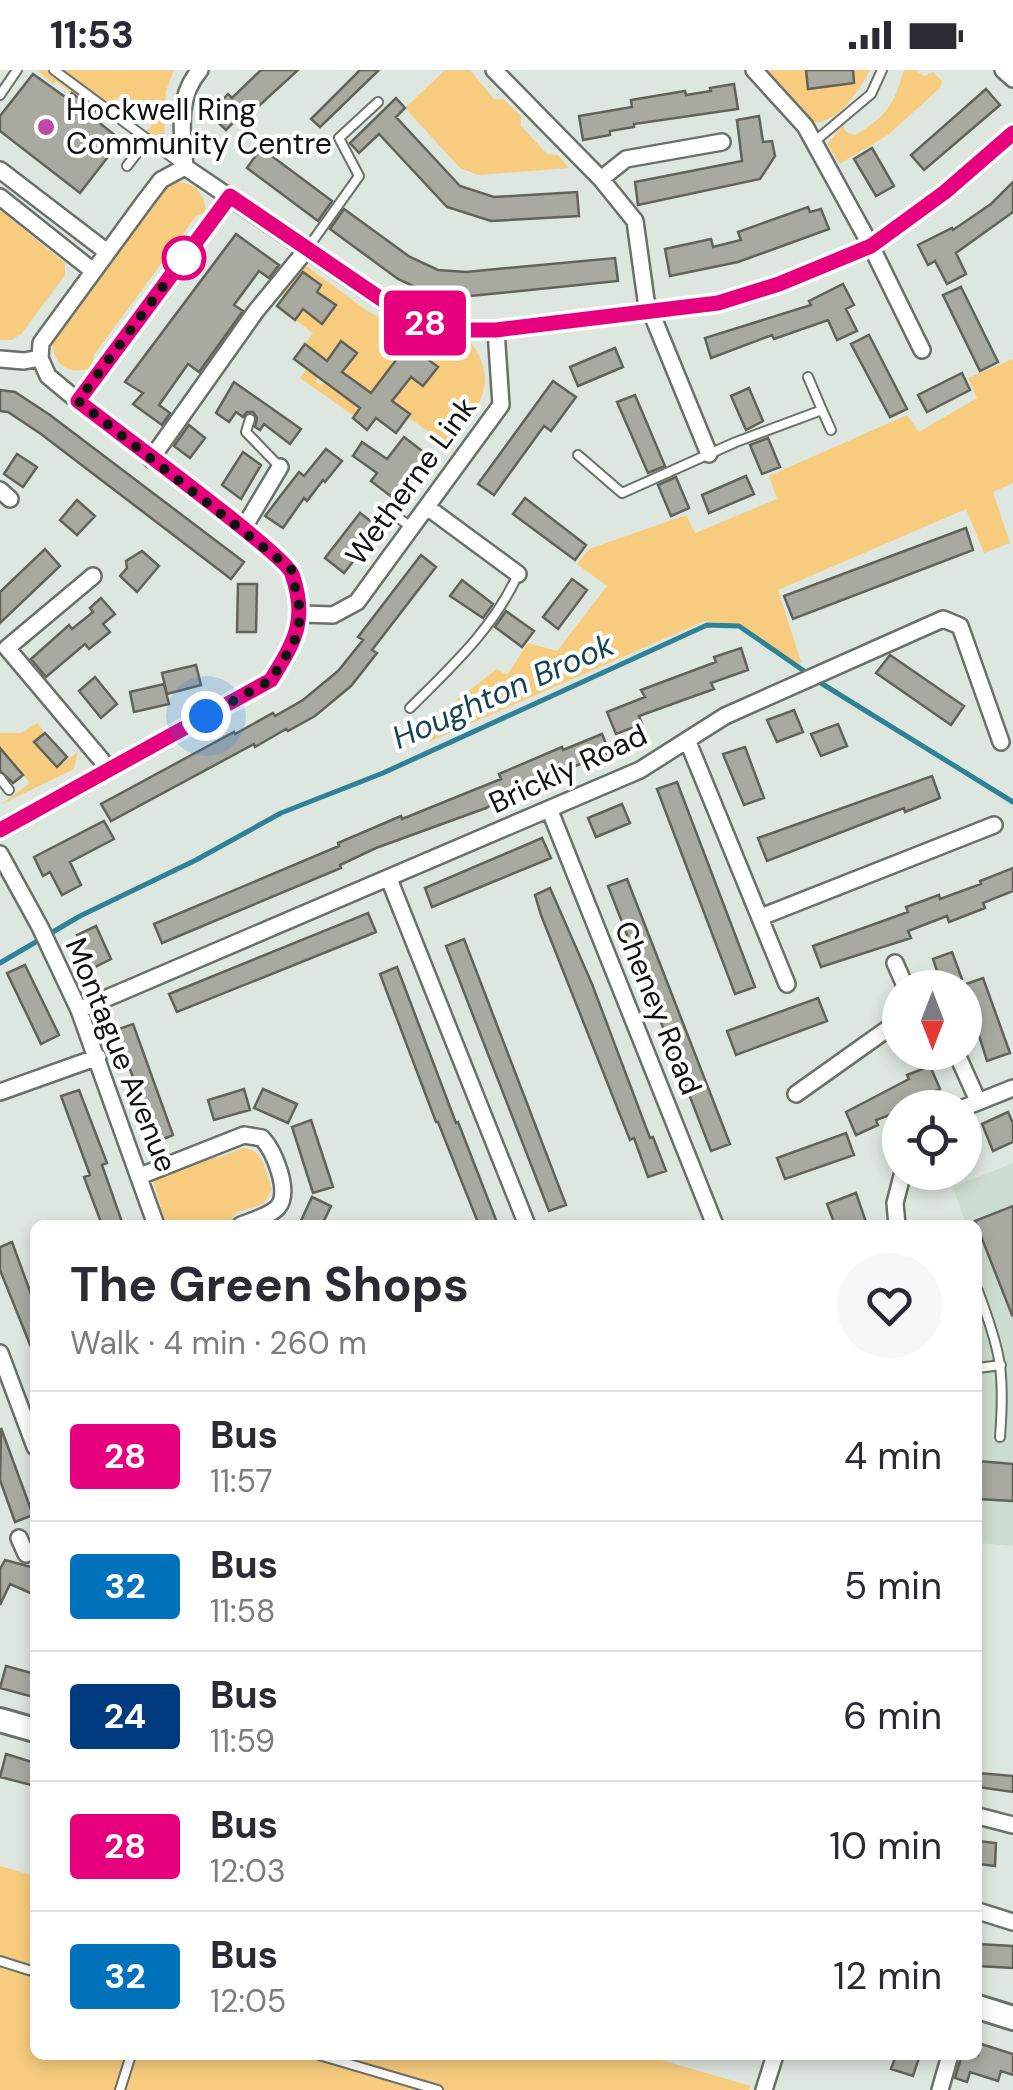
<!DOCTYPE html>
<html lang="en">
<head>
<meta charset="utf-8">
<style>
	:root { --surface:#fff; --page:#f7f7f7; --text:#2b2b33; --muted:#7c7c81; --line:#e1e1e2 }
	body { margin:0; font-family:"DM Sans",sans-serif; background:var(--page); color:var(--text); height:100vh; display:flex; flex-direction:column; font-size:38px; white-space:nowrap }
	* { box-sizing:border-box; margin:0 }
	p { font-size:32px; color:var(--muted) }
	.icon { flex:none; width:55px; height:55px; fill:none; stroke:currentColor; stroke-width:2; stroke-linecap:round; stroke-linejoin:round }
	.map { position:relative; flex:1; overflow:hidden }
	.details { position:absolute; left:30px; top:1150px; width:952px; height:840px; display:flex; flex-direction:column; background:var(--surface); border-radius:15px; box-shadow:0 5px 15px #0003 }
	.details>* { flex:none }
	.badge { padding:0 20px; border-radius:8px; font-size:35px; line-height:65px }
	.needle { width:65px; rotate:180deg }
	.tools { position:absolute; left:882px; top:900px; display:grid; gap:20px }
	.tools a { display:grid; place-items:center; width:100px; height:100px; border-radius:50%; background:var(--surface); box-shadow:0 5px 15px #0003; font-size:50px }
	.you { position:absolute; width:50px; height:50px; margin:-25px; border:8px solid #fff; border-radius:50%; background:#1a73e8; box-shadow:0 0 0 15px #1a73e833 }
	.map>.badge { position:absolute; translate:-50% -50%; box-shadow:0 0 0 5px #fff }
	.round { display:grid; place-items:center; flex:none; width:105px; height:105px; border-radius:52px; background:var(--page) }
	.summary { display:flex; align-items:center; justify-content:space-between; height:170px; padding:0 40px }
	h1 { font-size:48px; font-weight:700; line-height:75px }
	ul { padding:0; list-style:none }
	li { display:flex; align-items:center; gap:30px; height:130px; padding:0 40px; border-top:2px solid var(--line) }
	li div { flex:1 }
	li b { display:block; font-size:38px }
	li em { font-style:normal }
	li .badge { min-width:110px; font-weight:700; text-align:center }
	.status { display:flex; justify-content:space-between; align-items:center; height:70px; padding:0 50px; background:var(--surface); direction:ltr }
	.status svg { height:28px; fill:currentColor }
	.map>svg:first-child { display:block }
	.built { fill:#cddcd0 }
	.green { fill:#f7cc7e }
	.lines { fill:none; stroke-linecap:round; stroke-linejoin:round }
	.stream { stroke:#2f8197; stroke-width:5 }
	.building { fill:#a8aaa1; stroke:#61635a; stroke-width:2.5 }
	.service-casing { stroke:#69716a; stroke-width:12 }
	.minor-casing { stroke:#69716a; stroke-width:20 }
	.secondary-casing { stroke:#69716a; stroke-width:28 }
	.service { stroke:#fff; stroke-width:8 }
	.minor { stroke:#fff; stroke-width:15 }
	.secondary { stroke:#fff; stroke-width:22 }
	.line-casing { stroke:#fff; stroke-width:22 }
	.line { stroke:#e6007e; stroke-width:15 }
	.walk { stroke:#0f1210; stroke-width:10; stroke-dasharray:0 18 }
	.poi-dot { fill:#bd4ba5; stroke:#fff; stroke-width:4 }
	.stop-dot { fill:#fff; stroke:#e6007e; stroke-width:5 }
	.labels { text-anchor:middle; stroke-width:8; stroke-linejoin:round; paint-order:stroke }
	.poi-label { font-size:30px; fill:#0f1210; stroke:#fff; text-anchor:start }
	.street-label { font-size:30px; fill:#0f1210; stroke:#fff }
	.water-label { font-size:32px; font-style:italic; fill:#144554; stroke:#fff }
</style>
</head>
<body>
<div class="status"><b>11:53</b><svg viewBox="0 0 49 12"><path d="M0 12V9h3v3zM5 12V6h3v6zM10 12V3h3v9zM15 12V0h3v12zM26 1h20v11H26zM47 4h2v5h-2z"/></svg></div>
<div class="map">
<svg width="1013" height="2020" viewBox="0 0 1013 2020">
	<rect width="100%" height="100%" fill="#dee7df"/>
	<path class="built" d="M1013 1093V1476L978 1473V1155H966L953 1117Z"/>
	<path class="green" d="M38 0H174L166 21 164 70 146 63 152 54 119 27 102 41 91 33 89 36 56 11 53 14Z
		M445 0H470L494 29H503L521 46V56L547 84 558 85 569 98 478 105 460 98 405 38Z
		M765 0H806L808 19 854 13 853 0H870C859 21 835 59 807 52Z
		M904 0H915L924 6 933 2 942 11 941 17 889 64 840 94 827 74 843 55 846 62 855 65C887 46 894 35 904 0Z
		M179 112C198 114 205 125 206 144L197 145 94 285 92 298C67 306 52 294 52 268L159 119Z
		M0 140 65 193V205L21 264 11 270H0Z
		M305 195 369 242 420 266 471 273C502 313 475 343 449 376L409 348 410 345 392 331 411 307 423 316 437 297 394 264 382 280 396 290 371 323 342 302 356 283 341 272 327 291 305 274 313 263 295 250 303 239 322 253 335 236 317 222 321 215 302 201 284 227 278 222 298 197Z
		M1013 289V413L993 422 1010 473 984 483 966 439 778 520 801 592 797 594 742 555 705 551 429 672 419 659 497 599 507 605 528 573 557 581 607 516 577 494 589 479 686 445 695 463 777 429 769 406 907 345 919 362 977 328 968 308Z
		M307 298 318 307 316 312 321 315 324 311 360 338 354 346 300 308Z
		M37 653 45 663 34 673 57 697 78 682 74 699 0 735 30 713 0 678V663H21Z
		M243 1078C263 1078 266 1103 272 1120L263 1134 235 1143 232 1150 218 1155H166L152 1107 210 1084 218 1088Z
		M0 1796 35 1806V1985H644L751 2016 749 2020H0Z"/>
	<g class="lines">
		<path class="stream" d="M816 610 1013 732
			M0 893 80 846 196 790 281 743 383 703 707 555 739 556 807 603"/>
	</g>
	<path class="building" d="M261 0H298L251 43 247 39 226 60 209 44 228 24 232 28Z
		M360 0H379L320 57 311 49Z
		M806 0H853L854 13 808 19Z
		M33 4 68 29 72 23 101 45 97 51 121 70 80 123 0 61V46Z
		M734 14 738 39 634 54V57L610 61V65L583 70 579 46 632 37 631 30 685 21 686 25 711 21 710 18Z
		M986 19 1000 35 924 100 911 85Z
		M396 28 405 38 396 47 460 116 494 127 577 122 579 146 491 151 447 137 379 64 359 83 350 73Z
		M759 46 763 72 772 71 775 86 760 109 638 135 635 112 742 91 737 50Z
		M261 78 332 131 318 151 247 98Z
		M872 78 894 116 876 126 854 89Z
		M1013 112V142L956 183 966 204 947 214 935 191 928 195 918 175 952 158 953 160 991 134Z
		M808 137 810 142 821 139 829 159 738 192 670 206 665 179 711 169 713 177 741 170 738 162Z
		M344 139 410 187 438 200 466 202 615 188 618 211 460 227 432 225 398 209 330 159Z
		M236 164 279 195 269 208 259 201 234 235 243 241 199 302 188 294 159 335 170 343 162 355 133 334 143 323 125 312Z
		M303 202 321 215 317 222 336 235 322 254 303 239 295 250 277 236Z
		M843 214 854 235 846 239 857 261 837 270 828 250 774 269 772 265 711 288 705 268 811 235 809 231Z
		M961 217 998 292 980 301 943 225Z
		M394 264 438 297 423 316 411 307 392 331 410 344 396 363 376 348 367 360 353 348 360 338 294 289 305 274 327 291 341 271 357 283 342 302 371 323 396 290 382 280Z
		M869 265 907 339 890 347 851 274Z
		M615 278 623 297 578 316 570 297Z
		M962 303 970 320 927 342 918 325Z
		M553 311 576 327 551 361 544 356 494 425 478 414Z
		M234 312 301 359 290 374 264 354 260 360 255 357 257 348 253 342H247L243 347 236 342 229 352 216 343Z
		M749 318 763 351 746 360 731 326Z
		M0 320 15 322 50 345 244 492 231 509 41 364 8 342 0 341Z
		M635 325 665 396 648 403 617 332Z
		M189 355 205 368 190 388 174 376Z
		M404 367 430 387 397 431 371 411 377 403 353 386 362 372 387 389Z
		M768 368 780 397 762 404 750 375Z
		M326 379 342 391 325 412 323 410 307 431 304 428 283 458 265 446 299 402 304 406Z
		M243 382 261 395 241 429 222 415Z
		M17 384 37 397 23 417 4 404Z
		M746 406 754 424 709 443 702 425Z
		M676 407 689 438 671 446 658 415Z
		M525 428 586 475 575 490 513 444Z
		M77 430 95 446 77 465 60 450Z
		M360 443 380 458 344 503 325 488Z
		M966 458 973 480 793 549 784 526Z
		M45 479 60 496 0 553V522Z
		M142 481 159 496 137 522 120 506 127 498 126 491Z
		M421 485 436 497 372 580 377 583 351 616 315 646 288 661 286 659 255 677 254 674 111 751 101 734 234 662 235 664 273 643 275 646 303 630 338 601 363 570 358 567Z
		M572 509 587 520 558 559 543 547Z
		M462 510 493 534 483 548 450 526Z
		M238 514H257L256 562H237Z
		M101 528 115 544 103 554 110 562 89 579 85 574 46 607 31 589 69 555 72 559 93 542 90 538Z
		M506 541 534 561 522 577 495 557Z
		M741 578 748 600 711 613 714 619 639 646 642 654 616 664 607 642 645 627 641 620 716 592 714 587Z
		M890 585 964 636 951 655 876 603Z
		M196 595 201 615 167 624 162 603Z
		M95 607 117 634 101 648 79 621Z
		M164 614 169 634 134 642 130 622Z
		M794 640 803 662 777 672 767 650Z
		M838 654 847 676 821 686 811 664Z
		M45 663 67 687 57 697 34 672Z
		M602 664 610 683 522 716 486 738 376 778 340 795 341 798 162 873 154 854 339 776 338 773 401 746 402 749 501 709 499 704 562 677 563 680Z
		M745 677 764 728 744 735 723 684Z
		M0 678 23 705 13 713 0 701Z
		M932 706 940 728 905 742 904 738 767 791 758 768Z
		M677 712 755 917 735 924 657 719Z
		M622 734 630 753 596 767 588 748Z
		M104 751 114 769 70 792 81 815 62 825 50 802 43 806 34 787Z
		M542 768 551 788 432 837 425 818Z
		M1013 798V821L983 833 985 838 949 852 947 846 908 861 911 868 821 897 813 876 908 842 906 837 939 825 940 829 981 814 980 811Z
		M627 809 730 1074 711 1081 608 816Z
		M550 818 592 914 650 1068 653 1067 666 1101 648 1107 634 1068 630 1070 541 845 535 825Z
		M368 843 376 862 177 942 169 924Z
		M96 856 111 889 93 898 77 865Z
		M464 869 566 1135 549 1141 446 876Z
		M952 882 962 909 942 916 933 889Z
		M25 895 59 965 41 974 7 903Z
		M397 897 456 1053 458 1052 498 1155H479L438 1052H436L380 904Z
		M983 908 1010 983 987 991 963 915Z
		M818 928 827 951 736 985 727 961Z
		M133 954 173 1065 156 1072 116 960Z
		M930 996 940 1019 897 1039 898 1042 876 1050 878 1055 856 1065 846 1042 909 1009 907 1005Z
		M244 1019 250 1040 214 1050 208 1030Z
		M263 1019 297 1034 288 1053 254 1038Z
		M79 1020 107 1093 102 1095 123 1155H102L84 1107 90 1105 61 1026Z
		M1008 1042 1013 1053V1072L993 1081 982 1054Z
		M311 1050 333 1117 313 1123 292 1057Z
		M846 1063 854 1085 785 1109 777 1088Z
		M856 1123 867 1155H835L827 1134Z
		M312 1127 331 1136 322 1155H299Z
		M1013 1136V1244L1012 1245 975 1151Z
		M12 1172 35 1235V1287L0 1200V1177Z
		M1 1358 33 1445 15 1452 0 1410Z
		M978 1391 1013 1394V1431L978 1429Z
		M5 1490 35 1498V1525L10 1514 0 1535V1499Z
		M6 1596 35 1604 33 1627 0 1618Z
		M6 1684 35 1693V1716L0 1707Z
		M978 1703 1013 1706V1722L978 1717Z
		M978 1771 996 1773 995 1796 978 1794Z
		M978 1874 1013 1876V1898L978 1896Z
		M978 1973 1013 1984V2005L1001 2001 998 2011 970 2002 967 2012 955 2008 962 1985H978Z
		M896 1985H920L913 2006 891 1999Z"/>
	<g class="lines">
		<defs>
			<path id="service" d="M54 0 185 97
				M0 25 17 0
				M814 72 871 24 882 0
				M127 96 146 71
				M307 179 359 106 339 68 378 32
				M822 340 831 360
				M250 349 246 362 280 397
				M578 385 622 423 736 372 822 340 808 307
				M396 446 412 458
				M410 638C451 597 494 558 518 504
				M0 708 9 720
				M978 1221C1001 1282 1005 1302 1000 1367
				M978 1298 1001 1295
				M0 1891 35 1902
				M319 1985 438 2020
				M120 2020 131 1985"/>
			<path id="minor" d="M494 0 601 109 635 151 646 230 709 384
				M754 0 805 56 871 176 922 280
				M1003 0 1013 9
				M185 97 412 251 459 260H496L718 233 779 214 871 176 945 122 1013 63
				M185 97C182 63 176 27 200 0
				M0 100 107 182
				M601 109 626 89 722 72
				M0 127 93 201
				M40 288 41 273 145 131 161 110 185 97
				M0 289 24 291 40 288
				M78 331 230 127
				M151 389 256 241 307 179
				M0 420 10 429
				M427 437 518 504
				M243 459 280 397
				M93 506 7 578 109 699
				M301 544 333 545 357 532 501 335 496 260
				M688 672 787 914
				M550 741 715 1155
				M0 760 271 610C295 571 308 550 292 504 286 485 108 355 78 331L48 306 40 288
				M0 784 40 857 79 940 156 1155
				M389 809 527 1155
				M761 847 994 755
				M895 893 906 918
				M79 940 640 700 725 646 943 549 960 556 1001 672
				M956 982 978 1031
				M0 1022 98 987
				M796 1024 900 950
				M963 1038 1013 1018
				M140 1106 244 1065 262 1068C274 1081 291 1121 278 1137 270 1146 253 1150 241 1155
				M897 1155 895 1133 903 1102
				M0 1283 35 1377
				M19 1468 26 1484 35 1480
				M978 1746 1013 1755
				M978 1841 1013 1852
				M764 2020 775 1985
				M940 2020 950 1985"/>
			<path id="secondary" d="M0 1650 35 1660
				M978 1937 1013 1948"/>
		</defs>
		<use href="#service" class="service-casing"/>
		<use href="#minor" class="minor-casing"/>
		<use href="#secondary" class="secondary-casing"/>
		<use href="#service" class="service"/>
		<use href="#minor" class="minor"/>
		<use href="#secondary" class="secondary"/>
	</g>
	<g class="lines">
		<defs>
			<path id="line" d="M0 760 271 610C295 571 308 550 292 504 286 485 108 355 78 331L230 126 412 250 459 260H496L718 233 779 214 871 176 945 122 1013 63"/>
		</defs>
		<use href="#line" class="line-casing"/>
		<use href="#line" class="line"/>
		<path class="walk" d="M184 188 78 331 291 499 301 544 294 573 271 610 206 646"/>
	</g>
	<circle class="poi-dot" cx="46" cy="57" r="10"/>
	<circle class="stop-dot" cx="184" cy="188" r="20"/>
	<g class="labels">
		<g class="poi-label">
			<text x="66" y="50">Hockwell Ring<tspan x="66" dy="34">Community Centre</tspan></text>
		</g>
		<g class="street-label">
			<text transform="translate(411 411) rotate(-54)" y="10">Wetherne Link</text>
			<text transform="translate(568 699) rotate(-25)" y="10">Brickly Road</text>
			<text transform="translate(658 938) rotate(68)" y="10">Cheney Road</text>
			<text transform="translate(121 985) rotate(68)" y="10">Montague Avenue</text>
		</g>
		<g class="water-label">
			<text transform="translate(503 621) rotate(-24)" y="11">Houghton Brook</text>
		</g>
	</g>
</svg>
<div class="tools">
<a><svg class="needle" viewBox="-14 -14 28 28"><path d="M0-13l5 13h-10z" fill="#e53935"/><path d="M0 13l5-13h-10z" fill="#7c7c81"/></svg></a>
<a><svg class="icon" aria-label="locate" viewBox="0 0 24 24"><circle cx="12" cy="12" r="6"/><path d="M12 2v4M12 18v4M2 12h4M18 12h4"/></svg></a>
</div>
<div class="you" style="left:206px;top:646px"></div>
<b class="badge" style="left:425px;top:253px;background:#e6007e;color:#fff">28</b>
<section class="details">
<div class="summary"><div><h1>The Green Shops</h1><p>Walk · 4 min · 260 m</p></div><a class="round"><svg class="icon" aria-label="heart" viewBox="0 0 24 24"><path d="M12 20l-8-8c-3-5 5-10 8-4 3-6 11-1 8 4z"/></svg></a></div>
<ul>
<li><span class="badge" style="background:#e6007e;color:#fff">28</span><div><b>Bus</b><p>11:57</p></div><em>4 min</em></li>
<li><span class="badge" style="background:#0072bc;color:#fff">32</span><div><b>Bus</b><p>11:58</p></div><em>5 min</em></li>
<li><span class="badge" style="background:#003b80;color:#fff">24</span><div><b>Bus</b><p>11:59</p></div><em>6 min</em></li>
<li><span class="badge" style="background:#e6007e;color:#fff">28</span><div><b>Bus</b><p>12:03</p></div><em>10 min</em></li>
<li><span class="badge" style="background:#0072bc;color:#fff">32</span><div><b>Bus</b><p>12:05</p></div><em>12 min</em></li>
</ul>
</section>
</div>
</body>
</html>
